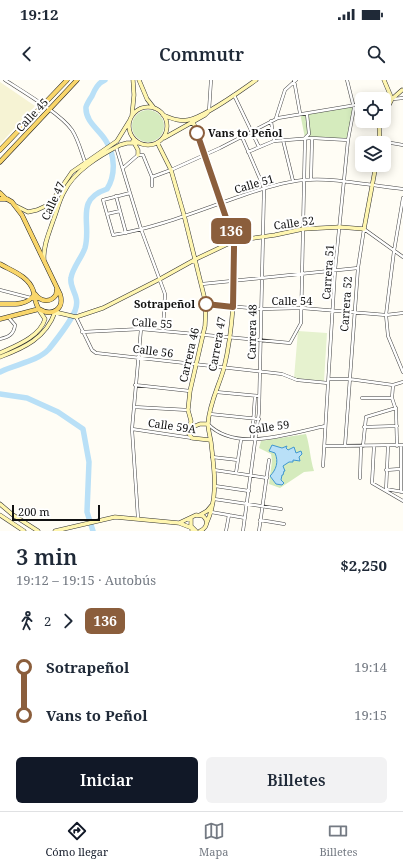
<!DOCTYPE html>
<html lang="es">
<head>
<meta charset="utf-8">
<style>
	:root { --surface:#fff; --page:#f2f2f3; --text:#1f2937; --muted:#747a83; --line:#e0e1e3; --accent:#111827 }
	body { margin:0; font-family:"Noto Serif",serif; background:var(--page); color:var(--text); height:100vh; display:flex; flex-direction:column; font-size:15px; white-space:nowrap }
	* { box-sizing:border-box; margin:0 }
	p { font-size:13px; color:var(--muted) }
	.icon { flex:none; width:22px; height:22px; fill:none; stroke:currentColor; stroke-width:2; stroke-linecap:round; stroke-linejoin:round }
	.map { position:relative; height:451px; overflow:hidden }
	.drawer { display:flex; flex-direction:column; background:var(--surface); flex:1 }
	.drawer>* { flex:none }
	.badge { padding:0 8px; border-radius:6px; font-size:14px; line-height:26px }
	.tools { position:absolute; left:355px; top:12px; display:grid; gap:8px }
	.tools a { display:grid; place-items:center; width:36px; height:36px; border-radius:6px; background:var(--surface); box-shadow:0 2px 10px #0003; font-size:20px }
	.scale { position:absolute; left:12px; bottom:10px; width:88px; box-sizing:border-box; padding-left:4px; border:2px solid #111; border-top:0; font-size:11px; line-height:14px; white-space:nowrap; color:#111; -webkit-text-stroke:3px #fff; paint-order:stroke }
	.map>.badge { position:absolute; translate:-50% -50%; box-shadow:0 0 0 2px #fff }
	.legs { display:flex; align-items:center; gap:6px; height:44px; padding:0 16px; font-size:13px }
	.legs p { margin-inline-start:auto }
	.headline { display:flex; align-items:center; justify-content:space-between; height:68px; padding:0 16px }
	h1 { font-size:22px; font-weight:600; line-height:30px }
	.primary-button { display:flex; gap:8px; margin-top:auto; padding:8px 16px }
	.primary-button a { flex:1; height:46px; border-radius:6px; background:var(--accent); color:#fff; font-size:16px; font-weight:600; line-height:46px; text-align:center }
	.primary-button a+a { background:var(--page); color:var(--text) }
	ul { padding:0 16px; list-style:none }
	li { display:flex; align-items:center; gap:14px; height:48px; font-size:15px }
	li i { display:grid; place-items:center; width:6px; height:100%; margin:0 5px; background:currentColor }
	li i::after { content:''; width:10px; height:10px; margin:-5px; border:3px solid; border-radius:50%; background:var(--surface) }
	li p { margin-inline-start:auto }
	li:first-child i { background:linear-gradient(#0000 50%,currentColor 0) }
	li:last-child i { background:linear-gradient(currentColor 50%,#0000 0) }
	.status { display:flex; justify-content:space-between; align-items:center; height:28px; padding:0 20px; background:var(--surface); direction:ltr }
	.status svg { height:11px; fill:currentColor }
	header { display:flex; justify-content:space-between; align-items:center; height:52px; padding:0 16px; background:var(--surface); font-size:18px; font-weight:600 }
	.tabs { display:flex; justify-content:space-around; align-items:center; height:56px; border-top:1px solid var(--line); background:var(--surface); font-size:11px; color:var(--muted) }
	.tabs a { display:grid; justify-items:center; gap:2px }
	.tabs .on { color:var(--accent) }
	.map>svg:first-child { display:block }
	.farmland { fill:#f6f3d4 }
	.green { fill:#d5ebbd }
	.pitch { fill:#e6f2cf }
	.water { fill:#b9e0f7; stroke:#3f96cf }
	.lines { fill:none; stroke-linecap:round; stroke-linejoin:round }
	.river { stroke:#b9e0f7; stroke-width:5.5 }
	.street-casing { stroke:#444; stroke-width:3.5 }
	.secondary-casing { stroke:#333; stroke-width:4.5 }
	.primary-casing { stroke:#222; stroke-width:5 }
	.street { stroke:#fff; stroke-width:2.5 }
	.secondary { stroke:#fff6b0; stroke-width:3.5 }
	.primary { stroke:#f9d66b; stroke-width:4 }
	.line-1-casing { stroke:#fff; stroke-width:9 }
	.line-1 { stroke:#8b5e3c; stroke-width:6 }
	.stop-1-dot { fill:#fff; stroke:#8b5e3c; stroke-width:2 }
	.labels { text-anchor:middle; stroke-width:4; stroke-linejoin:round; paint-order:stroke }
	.street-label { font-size:11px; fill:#111; stroke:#fff }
	.stop-label { font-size:11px; font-weight:bold; fill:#111; stroke:#fff; text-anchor:start }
</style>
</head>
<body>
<div class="status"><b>19:12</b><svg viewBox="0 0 49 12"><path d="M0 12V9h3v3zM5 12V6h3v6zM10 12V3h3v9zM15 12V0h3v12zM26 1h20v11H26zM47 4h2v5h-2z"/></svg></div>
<header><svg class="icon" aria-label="back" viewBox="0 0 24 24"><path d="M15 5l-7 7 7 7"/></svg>Commutr<svg class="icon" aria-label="search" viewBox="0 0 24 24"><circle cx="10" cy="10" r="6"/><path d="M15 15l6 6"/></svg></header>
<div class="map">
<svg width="403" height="451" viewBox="0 0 403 451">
	<rect width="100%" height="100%" fill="#fffdf5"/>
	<path class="farmland" d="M0 2 35 26 0 64Z"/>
	<path class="green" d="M354 25 348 60 305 58 300 33Z
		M132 46a16 16 0 1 1 32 0a16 16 0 1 1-32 0Z
		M306 354C310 366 310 379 314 391L304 392 280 408 269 404 272 381 271 374 259 368 261 361Z"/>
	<path class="pitch" d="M298 251 327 253 324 301 294 298Z"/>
	<path class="water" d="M272 365 282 368 287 366 286 368 288 370 294 367 296 373 301 371 302 374 299 377 300 381 293 380V382H289L283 386 285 391H284L283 395H282L281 400 284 403 282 405 276 404 270 396C276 390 279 382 275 373L269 371Z"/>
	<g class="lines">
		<path class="river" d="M0 292C15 284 37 282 49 269 57 259 70 242 75 231 81 216 69 209 71 198 72 189 82 177 85 168 92 143 74 120 107 109 116 95 115 75 106 61 100 50 85 42 86 27 87 24 90 19 92 16 95 9 98 3 105 0
			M0 314 27 318 58 332 83 349 89 382 87 432 93 451"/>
		<defs>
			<path id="street" d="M5 0C22 11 61 34 72 50 78 59 81 71 85 82
				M294 0 300 33
				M234 15 259 67
				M384 20 403 18
				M209 31 211 0
				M276 38 285 10 296 0
				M271 41 274 61
				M242 57 264 108 259 332 243 451
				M283 60 293 101
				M380 61 403 65
				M116 67 141 149 165 214 163 250
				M248 72 274 61 312 58 348 60
				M123 88 138 75H143L152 97V106
				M152 97 171 90 220 68 278 38 362 24
				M311 100 312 58
				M130 113 103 120 113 155C157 148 200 130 241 116 261 109 282 102 303 100 336 97 371 106 403 109
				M116 116 126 153
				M403 118 394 171 386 235 388 256 403 292
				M107 134 120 131
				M202 204 358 188
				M0 210 31 218
				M206 224 261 229 302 228 386 235 403 233
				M76 237 92 270 96 273 282 294 297 300 328 303
				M82 252 141 249 290 263 301 243 305 58 309 54 307 34
				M0 259C9 257 14 254 15 245L9 238
				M329 299H349L393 305 403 302
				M135 305 190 311
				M393 305 392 318 396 330 397 366
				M216 312 259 316
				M362 318H392
				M134 327 188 330
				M210 334 259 339
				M208 344C236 373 291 353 325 346
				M364 347 397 346
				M132 349 192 358
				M252 359 255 316
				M325 366 403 365
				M345 366 358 188 364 149 403 177
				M363 366 366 337 396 328
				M374 366 372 403 403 421
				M401 366V412
				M212 377 238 380
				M323 386 335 190 348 60 354 28 347 0
				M214 390 267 398
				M386 390 400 389
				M236 393 241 360
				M360 398 361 366
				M215 406 249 411
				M386 409 403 412
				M386 411 388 366
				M214 419 281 429
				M211 432 245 438
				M138 438 132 349 141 249
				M260 440 284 444
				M226 451 229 435
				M259 451 269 380"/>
			<path id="secondary" d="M139 0 147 19 154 28
				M384 0 392 19
				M129 46a19 19 0 1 1 38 0a19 19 0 1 1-38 0Z
				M132 35 134 15 133 0
				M163 35C171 38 179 42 188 40 205 37 240 11 256 0
				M384 35 392 19 402 10
				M193 42 206 74 234 161C236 199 233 251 224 288 219 306 209 324 208 344 208 349 210 356 211 362 214 390 219 415 207 442
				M164 58 205 35 208 32
				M133 61 138 70V75
				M158 62 159 66 171 90 184 135 206 224 205 246 190 311 188 330 191 341 189 354 192 358 210 360
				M380 63 379 44 381 41
				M16 126 28 132 37 130 50 124 72 92 117 61 130 40
				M44 179C43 166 49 153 53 141 57 131 59 121 64 112 74 91 99 76 120 65L127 63H139
				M55 232 76 237 103 228 160 199 196 179 234 161 275 155 303 149 340 147 364 149 376 85
				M0 273C15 266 40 257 45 239L39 230
				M0 277C24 268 46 258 55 232
				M190 348 200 344H208
				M0 424 13 435 38 451
				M0 435 24 451
				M200 435 207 431 212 425
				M191 438V446L196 451
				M179 443 196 435 203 436C209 441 207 448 200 451
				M55 451 115 437 179 443 192 448V451"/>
			<path id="primary" d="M0 70 67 0
				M0 82 77 0
				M0 113 6 119
				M0 119H7L12 122 22 135 60 214C65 229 52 237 39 229 35 224 35 217 33 210 28 196 12 191 0 184
				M35 214C41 222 50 223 56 215L57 208
				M0 224C11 224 27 226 34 215
				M0 239 39 229"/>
		</defs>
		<use href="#street" class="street-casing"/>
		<use href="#secondary" class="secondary-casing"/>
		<use href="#primary" class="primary-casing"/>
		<use href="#street" class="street"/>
		<use href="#secondary" class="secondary"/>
		<use href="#primary" class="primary"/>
	</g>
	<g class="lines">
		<defs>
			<path id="line-1" d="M197 53 234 161V168L233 227 206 224"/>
		</defs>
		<use href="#line-1" class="line-1-casing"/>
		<use href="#line-1" class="line-1"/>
	</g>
	<g class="stop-1-dot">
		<circle cx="197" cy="53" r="7"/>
		<circle cx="206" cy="224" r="7"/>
	</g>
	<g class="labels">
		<g class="street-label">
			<text transform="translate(32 35) rotate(-47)" y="4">Calle 45</text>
			<text transform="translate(254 104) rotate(-17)" y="4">Calle 51</text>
			<text transform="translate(53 121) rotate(-66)" y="4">Calle 47</text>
			<text transform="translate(294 143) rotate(-8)" y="4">Calle 52</text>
			<text transform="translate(328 192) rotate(-86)" y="4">Carrera 51</text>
			<text x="292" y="225">Calle 54</text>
			<text transform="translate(346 224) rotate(-86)" y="4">Carrera 52</text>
			<text transform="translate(152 243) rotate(3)" y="4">Calle 55</text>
			<text transform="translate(252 252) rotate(-89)" y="4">Carrera 48</text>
			<text transform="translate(217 264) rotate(-80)" y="4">Carrera 47</text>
			<text transform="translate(153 271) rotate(7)" y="4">Calle 56</text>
			<text transform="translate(189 275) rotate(-77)" y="4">Carrera 46</text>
			<text transform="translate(172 346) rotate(8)" y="4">Calle 59A</text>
			<text transform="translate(269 347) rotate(-8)" y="4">Calle 59</text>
		</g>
		<g class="stop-label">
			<text x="208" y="57">Vans to Peñol</text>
			<text x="195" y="228" text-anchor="end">Sotrapeñol</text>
		</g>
	</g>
</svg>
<div class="tools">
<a><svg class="icon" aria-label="locate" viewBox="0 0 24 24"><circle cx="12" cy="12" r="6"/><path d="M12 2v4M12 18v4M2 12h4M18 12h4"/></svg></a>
<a><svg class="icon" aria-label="layers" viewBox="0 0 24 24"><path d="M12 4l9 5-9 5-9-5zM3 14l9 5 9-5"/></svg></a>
</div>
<div class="scale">200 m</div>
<b class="badge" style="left:231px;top:151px;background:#8b5e3c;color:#fff">136</b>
</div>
<section class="drawer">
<div class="headline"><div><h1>3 min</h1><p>19:12 – 19:15 · Autobús</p></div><b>$2,250</b></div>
<div class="legs"><svg class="icon" aria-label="walk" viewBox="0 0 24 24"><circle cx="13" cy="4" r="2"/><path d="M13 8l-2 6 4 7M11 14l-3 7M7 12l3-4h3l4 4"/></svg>2<svg class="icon" aria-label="forward" viewBox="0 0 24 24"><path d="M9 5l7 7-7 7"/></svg><b class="badge" style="background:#8b5e3c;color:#fff">136</b></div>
<ul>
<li><i style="color:#8b5e3c"></i><b>Sotrapeñol</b><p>19:14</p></li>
<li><i style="color:#8b5e3c"></i><b>Vans to Peñol</b><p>19:15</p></li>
</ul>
<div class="primary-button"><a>Iniciar</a><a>Billetes</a></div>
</section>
<nav class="tabs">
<a class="on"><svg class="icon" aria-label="directions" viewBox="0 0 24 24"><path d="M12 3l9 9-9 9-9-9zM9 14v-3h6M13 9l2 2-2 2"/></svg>Cómo llegar</a>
<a><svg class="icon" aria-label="map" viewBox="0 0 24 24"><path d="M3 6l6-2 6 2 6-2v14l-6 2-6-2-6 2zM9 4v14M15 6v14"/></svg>Mapa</a>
<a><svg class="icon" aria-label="tickets" viewBox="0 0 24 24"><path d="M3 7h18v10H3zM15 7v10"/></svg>Billetes</a>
</nav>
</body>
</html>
